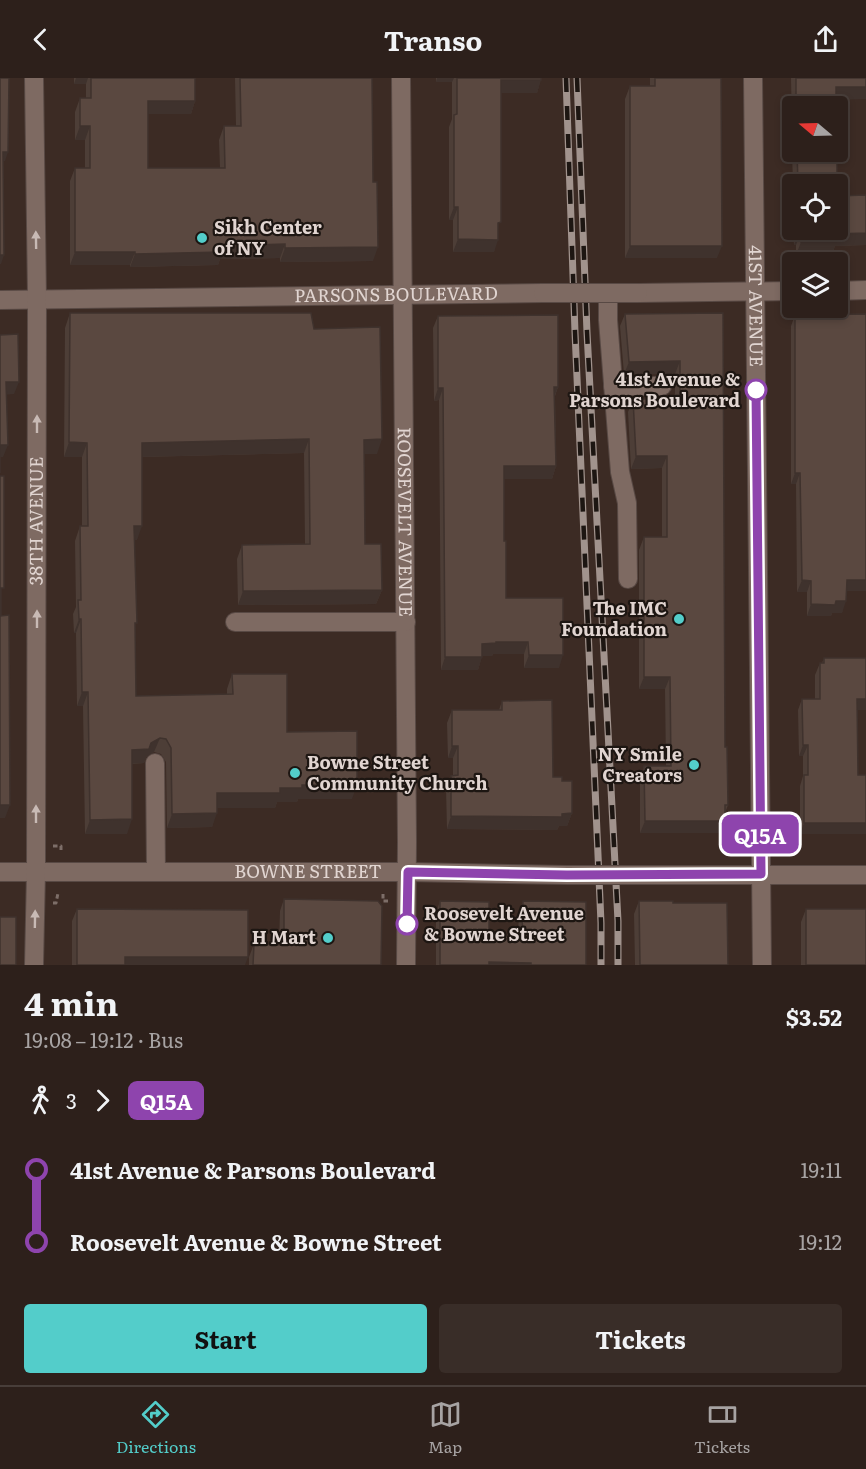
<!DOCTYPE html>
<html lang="en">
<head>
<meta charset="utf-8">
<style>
	:root { --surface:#2d201b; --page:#392d28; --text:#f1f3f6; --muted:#a7a3a3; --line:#483e3a; --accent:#53cdca }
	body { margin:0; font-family:Literata,serif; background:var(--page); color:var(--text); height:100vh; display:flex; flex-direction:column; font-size:22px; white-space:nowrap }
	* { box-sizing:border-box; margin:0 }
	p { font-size:20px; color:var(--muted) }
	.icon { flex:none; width:33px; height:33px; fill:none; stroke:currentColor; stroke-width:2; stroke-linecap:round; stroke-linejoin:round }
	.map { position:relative; height:887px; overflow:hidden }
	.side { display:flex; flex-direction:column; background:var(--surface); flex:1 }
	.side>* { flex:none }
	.badge { padding:0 12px; border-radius:9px; font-size:21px; line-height:39px }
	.needle { width:39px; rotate:289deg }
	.fabs { position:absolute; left:782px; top:18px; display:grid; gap:12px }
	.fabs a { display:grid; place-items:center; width:66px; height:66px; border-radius:6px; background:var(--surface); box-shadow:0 3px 9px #0003,0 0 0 2px var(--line); font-size:30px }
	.map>.badge { position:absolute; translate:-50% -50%; box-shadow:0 0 0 3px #fff }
	.legs { display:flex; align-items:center; gap:9px; height:66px; padding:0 24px; font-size:20px }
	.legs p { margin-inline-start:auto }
	.summary { display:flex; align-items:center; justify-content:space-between; height:102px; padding:0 24px }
	h1 { font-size:33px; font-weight:700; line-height:45px }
	.action { display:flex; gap:12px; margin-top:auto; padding:12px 24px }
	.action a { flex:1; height:69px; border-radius:6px; background:var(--accent); color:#111; font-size:24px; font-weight:700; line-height:69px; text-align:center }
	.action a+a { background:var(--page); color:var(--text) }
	ul { padding:0 24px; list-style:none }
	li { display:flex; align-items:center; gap:21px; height:72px; font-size:22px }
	li i { display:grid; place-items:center; width:9px; height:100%; margin:0 8px; background:currentColor }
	li i::after { content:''; width:15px; height:15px; margin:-8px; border:4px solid; border-radius:50%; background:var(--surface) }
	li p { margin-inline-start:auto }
	li:first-child i { background:linear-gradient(#0000 50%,currentColor 0) }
	li:last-child i { background:linear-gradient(currentColor 50%,#0000 0) }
	header { display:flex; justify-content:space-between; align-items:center; height:78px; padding:0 24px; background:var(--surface); font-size:27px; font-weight:700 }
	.dock { display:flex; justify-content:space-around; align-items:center; height:84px; border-top:2px solid var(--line); background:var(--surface); font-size:16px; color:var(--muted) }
	.dock a { display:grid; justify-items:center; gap:3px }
	.dock .current { color:var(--accent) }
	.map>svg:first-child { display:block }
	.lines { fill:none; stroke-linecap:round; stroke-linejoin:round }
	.minor-casing { stroke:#584944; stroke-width:20 }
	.path { stroke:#7d6e68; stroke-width:3; stroke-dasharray:4.5 3; stroke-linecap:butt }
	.minor { stroke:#7e6a62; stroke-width:18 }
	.rail-casing { stroke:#a1938d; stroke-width:7 }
	.rail { stroke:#1d1612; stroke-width:4.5; stroke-dasharray:14; stroke-linecap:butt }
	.minor-bridge-casing { stroke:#584944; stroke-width:20; stroke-linecap:butt }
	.minor-bridge { stroke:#7e6a62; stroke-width:18 }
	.wall { fill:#4d3e37 }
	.shaded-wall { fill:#3f322d }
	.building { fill:#5a4840; stroke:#3f322d; stroke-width:1.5 }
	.oneway { fill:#c8bab5 }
	.line-1-casing { stroke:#fff; stroke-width:14 }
	.line-1 { stroke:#8e44ad; stroke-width:9 }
	.poi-dot { fill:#53cdca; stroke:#1d1612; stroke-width:2 }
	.stop-1-dot { fill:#fff; stroke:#8e44ad; stroke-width:3 }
	.labels { text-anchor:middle; stroke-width:4.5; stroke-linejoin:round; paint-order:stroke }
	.poi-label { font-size:18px; font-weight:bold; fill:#e1d5d1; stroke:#1d1612; text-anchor:end }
	.street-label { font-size:18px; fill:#e1d5d1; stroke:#1d1612 }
	.stop-label { font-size:18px; font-weight:bold; fill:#e1d5d1; stroke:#1d1612; text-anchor:end }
</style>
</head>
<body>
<header><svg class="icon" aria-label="back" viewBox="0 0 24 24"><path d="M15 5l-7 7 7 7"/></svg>Transo<svg class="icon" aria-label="share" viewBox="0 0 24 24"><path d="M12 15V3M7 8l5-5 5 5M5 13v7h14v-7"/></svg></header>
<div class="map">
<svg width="866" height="887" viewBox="0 0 866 887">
	<rect width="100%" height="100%" fill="#3c2b24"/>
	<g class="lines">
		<defs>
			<g id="minor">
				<path id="s1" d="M401 0 407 764 406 887"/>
				<path id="s2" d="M753 0 762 887"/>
				<path d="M837 213 866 212"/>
				<path d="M608 215V242L620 394 627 425 628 501"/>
				<path d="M638 215 792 213"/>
				<path id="s3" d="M0 222 543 215"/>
				<path d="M613 308H662"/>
				<path d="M235 544H406"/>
				<path d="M155 685 156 794"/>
				<path id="s4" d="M0 794H408L567 797"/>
				<path d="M650 797H866"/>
				<path id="s5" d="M34 887 36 794 37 221 34 0"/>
			</g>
		</defs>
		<use href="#minor" class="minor-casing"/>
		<path class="path" d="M53 768H61V775
			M383 816V823H389
			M53 825H56L58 815"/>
		<use href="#minor" class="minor"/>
		<defs>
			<path id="rail" d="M566 0 575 254 601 845V887
				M577 0 587 254 618 843V887"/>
		</defs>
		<use href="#rail" class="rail-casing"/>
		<use href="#rail" class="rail"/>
		<defs>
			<path id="minor-bridge" d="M543 215H638
				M567 797H650"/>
		</defs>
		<use href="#minor-bridge" class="minor-bridge-casing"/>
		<use href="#minor-bridge" class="minor-bridge"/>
	</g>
	<path class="wall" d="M74 0H195V23L191 36H148V90H220L219 62 224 48H236L235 0H372L373 183 280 184V180L220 181 218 187 130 189V187H70V103L75 90H85V62H75V34L80 20H86V6H74Z
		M436 0H541L537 15H501L498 152 494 174H453V142H449V49L452 41V4H436Z
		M650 0H721L717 180H625V21L630 8H650Z
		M791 0H866V21H836V28H792V48Z
		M792 74H837V118L866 117V167L835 168 832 176 796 177V167H794L793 152H837V106H793Z
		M70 235 314 251 377 376H364L365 466 382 512 376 526 238 527 237 481 242 467 305 466 304 375 142 379 137 462H134L136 618 227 616V611L232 596 287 654 352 721H298L297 724H277L275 730H217L212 749 167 750 166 684 161 676 154 674 146 679 144 685 132 686 127 756H85L83 628H77L76 555H74L73 536 76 529 75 463 80 448H82V379H64L65 250Z
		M723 235 725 669 728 727 725 735V743L720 755H640V701L644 688H666L665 611H639V472L644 459H662V390L631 391 628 334 633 321H675V296H624L620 248 625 236Z
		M866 236V513H846L842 535H832L831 538H807V514H797L796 406H791V248L795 237Z
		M438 238 558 309 555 318 556 388 552 401H504V463L506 520 559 590H524V576H493L492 578H482L478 592H441L439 322 434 323 433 250Z
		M824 580H866V632H857L858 697 800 756V708L803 698V678H799L798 632 802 621H815V597L820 585H822Z
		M502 623 553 699 562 703 572 735 567 748H559L557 752 447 751 446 710 451 698 453 697V680H448L447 645 452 632H499Z
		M284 821 381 887H249V879L254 866 279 867 280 833Z
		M440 823 489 858H518L519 835 523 823 586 887H436V835Z
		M639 823 673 825 728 887H635L634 836Z
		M77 831 245 887H72V843Z
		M806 831 866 887H801V844Z"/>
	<path class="shaded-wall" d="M76 0H88L86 6H74Z
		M437 0H454L452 4H436Z
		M501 2H541L537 15H496Z
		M836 9H866V21L831 22Z
		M148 23H195L191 36H143Z
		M80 48H90L85 62H75Z
		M3 74H8L5 83H0Z
		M454 129H458L453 142H449Z
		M798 154H801L796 167H794Z
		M866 155V167L835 168 832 176 796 177 801 164 836 156Z
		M458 161 498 162 494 174H453Z
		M285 166 280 180 220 181 218 187 130 189 135 176 223 168Z
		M630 168H722L717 180H625Z
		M378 169 373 183 280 184 285 170Z
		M75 174H135L130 187H70Z
		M0 177H4L1 186H0Z
		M680 283 675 296H624L629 284Z
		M6 304H19L14 316 2 317Z
		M554 309H558L553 322Z
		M438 310H443L439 322 434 323Z
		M309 361 304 375 137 379 142 365Z
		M382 361 377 376H359L364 362Z
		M69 364 87 365 82 379H64Z
		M0 367H8L3 379H0Z
		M636 378H667L662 390 631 391Z
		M504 388H556L552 401H499Z
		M795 395H800L796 406H791Z
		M134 448H142L137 462H129Z
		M802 502 811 503 807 514H797Z
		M847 502H866V513H843Z
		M382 512 376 526 238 527 243 513Z
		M836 523H846L842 535H832L831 538H807L811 526Z
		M79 541H81L76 555H74Z
		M496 564H528L524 576H493L492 578H478L482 566Z
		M529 577H563L559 590H524Z
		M445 579H482L478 592H441Z
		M644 599H670L665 611H639Z
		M82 614H88L83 628H77Z
		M857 621H866V632H853Z
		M160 660 154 674 146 679 144 685 127 686 132 672 151 665Z
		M803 667H808L803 678H799Z
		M452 668H458L453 680H448Z
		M302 707H357L352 721H298L297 724H277L275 730H211L217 715Z
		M0 727H10L5 740H0Z
		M217 735 212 749 167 750 172 736Z
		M572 735 567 748H559L557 752 447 751 451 738Z
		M132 741 127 756H85L90 742Z
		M645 743H725L720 755H640Z
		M804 745H866V756H800Z
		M125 879H248L245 887H122Z
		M489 884 531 885 530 887H488Z"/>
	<path class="building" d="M0 0H9L8 74H3L4 177H0Z
		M91 0H195V23H148V90H225L224 48H241L240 0H372L373 104H377L378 169 285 170V166L223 168V174L135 176V174H75V90H90V48H80V20H91Z
		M457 0H541V2H501V144L498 145V162L458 161V129H454V37L457 36Z
		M655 0H721L722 168H630V8H655Z
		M796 0H866V9H836V28H796Z
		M797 74H837V118L866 117V155L836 156V164H801V154H798V152H837V106H798Z
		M70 235H311L314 251 380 249 382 361 364 362 365 466H381L382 512 243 513 242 467 310 466 309 361 142 365V448H134L137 545H135L136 618 233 616 232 596H287V654L357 653V707H302V710H280V715H217V735L172 736 171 670 166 661 160 660 151 665 149 671 132 672V741L90 742 88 614H82L81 541H79L78 522H81L80 448H88L87 365 69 364Z
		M723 235 725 669H727L728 727H725V743H645L644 688H671L670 599H644V459H667V378H636L633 321H680V283L629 284 625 236Z
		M866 236V502H847L846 523H836L835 527 811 526V503L802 502 800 395H795V237Z
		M558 237V309H554L556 388H504V463H506V520H563V577H529L528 564H496V565L482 566V579H445L443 310H438V238Z
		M18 256 19 304H6L8 367H0V395V257Z
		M0 398H4V510H1V538L9 537 10 727H0Z
		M824 580H866V621H857L858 697H866V745H804V697H808V667H803L802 621H820V585H824Z
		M552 622 553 699H562V703H572V735L562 736V739L451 738V698L458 697V668H452V632H502V623Z
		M284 821 378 823 382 828 381 887H253L254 866 284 867Z
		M440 823 489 824V858H522L523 823 586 824V887H531V885L489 884V887H440Z
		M639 823H673V825H727L728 887H640Z
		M77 831 248 832V879H125V887H77Z
		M806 831H866V887H806Z
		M0 839H16V887H0Z"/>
	<defs><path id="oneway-solid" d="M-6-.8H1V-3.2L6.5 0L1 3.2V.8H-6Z" transform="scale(1.5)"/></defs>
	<g class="oneway">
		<use href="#oneway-solid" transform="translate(36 162) rotate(-91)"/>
		<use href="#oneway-solid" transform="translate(37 346) rotate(-90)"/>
		<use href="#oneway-solid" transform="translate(37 541) rotate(-90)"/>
		<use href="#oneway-solid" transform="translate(36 736) rotate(-90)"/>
		<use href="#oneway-solid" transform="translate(35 841) rotate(-89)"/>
	</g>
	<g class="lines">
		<defs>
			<path id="line-1" d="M407 846 408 794 567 797 761 796 756 312"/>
		</defs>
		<use href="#line-1" class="line-1-casing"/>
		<use href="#line-1" class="line-1"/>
	</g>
	<g class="poi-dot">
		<circle cx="202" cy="160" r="6"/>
		<circle cx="679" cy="541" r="6"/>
		<circle cx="694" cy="687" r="6"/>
		<circle cx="295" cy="695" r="6"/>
		<circle cx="328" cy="860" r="6"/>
	</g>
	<g class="stop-1-dot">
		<circle cx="756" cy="312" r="10"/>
		<circle cx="407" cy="846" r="10"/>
	</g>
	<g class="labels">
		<g class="poi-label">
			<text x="214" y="156" text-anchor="start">Sikh Center<tspan x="214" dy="21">of NY</tspan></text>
			<text x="667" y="537">The IMC<tspan x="667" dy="21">Foundation</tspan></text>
			<text x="682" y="683">NY Smile<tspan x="682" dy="21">Creators</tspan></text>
			<text x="307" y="691" text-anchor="start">Bowne Street<tspan x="307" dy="21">Community Church</tspan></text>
			<text x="316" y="866">H Mart</text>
		</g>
		<g class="street-label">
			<text dy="6" stroke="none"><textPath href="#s3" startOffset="396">PARSONS BOULEVARD</textPath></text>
			<text dy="6" stroke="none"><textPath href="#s2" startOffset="228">41ST AVENUE</textPath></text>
			<text dy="6" stroke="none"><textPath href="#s5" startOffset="444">38TH AVENUE</textPath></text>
			<text dy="6" stroke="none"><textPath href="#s1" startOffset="444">ROOSEVELT AVENUE</textPath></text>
			<text dy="6" stroke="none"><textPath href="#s4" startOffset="308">BOWNE STREET</textPath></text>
		</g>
		<g class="stop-label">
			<text x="740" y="308">41st Avenue &amp;<tspan x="740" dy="21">Parsons Boulevard</tspan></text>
			<text x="424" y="842" text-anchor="start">Roosevelt Avenue<tspan x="424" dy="21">&amp; Bowne Street</tspan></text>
		</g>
	</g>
</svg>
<div class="fabs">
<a><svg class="needle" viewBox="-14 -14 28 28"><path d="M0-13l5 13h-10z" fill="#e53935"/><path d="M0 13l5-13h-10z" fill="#a7a3a3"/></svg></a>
<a><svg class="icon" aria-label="locate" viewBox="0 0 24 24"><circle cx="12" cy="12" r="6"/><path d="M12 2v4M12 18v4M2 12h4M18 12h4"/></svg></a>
<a><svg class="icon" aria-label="layers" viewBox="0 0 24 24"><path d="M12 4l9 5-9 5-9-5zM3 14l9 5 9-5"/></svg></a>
</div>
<b class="badge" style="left:760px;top:756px;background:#8e44ad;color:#fff">Q15A</b>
</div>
<section class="side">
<div class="summary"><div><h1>4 min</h1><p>19:08 – 19:12 · Bus</p></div><b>$3.52</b></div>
<div class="legs"><svg class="icon" aria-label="walk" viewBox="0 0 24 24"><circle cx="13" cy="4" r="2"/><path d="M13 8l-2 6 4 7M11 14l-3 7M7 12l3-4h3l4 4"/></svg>3<svg class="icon" aria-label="forward" viewBox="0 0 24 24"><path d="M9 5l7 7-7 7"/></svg><b class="badge" style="background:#8e44ad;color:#fff">Q15A</b></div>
<ul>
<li><i style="color:#8e44ad"></i><b>41st Avenue &amp; Parsons Boulevard</b><p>19:11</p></li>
<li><i style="color:#8e44ad"></i><b>Roosevelt Avenue &amp; Bowne Street</b><p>19:12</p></li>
</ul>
<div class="action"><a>Start</a><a>Tickets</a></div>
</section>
<nav class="dock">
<a class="current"><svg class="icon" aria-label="directions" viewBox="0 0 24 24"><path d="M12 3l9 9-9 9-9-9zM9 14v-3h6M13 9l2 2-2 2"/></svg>Directions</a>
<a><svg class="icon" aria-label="map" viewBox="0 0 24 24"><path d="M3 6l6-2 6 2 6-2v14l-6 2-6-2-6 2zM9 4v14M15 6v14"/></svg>Map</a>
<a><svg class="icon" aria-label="tickets" viewBox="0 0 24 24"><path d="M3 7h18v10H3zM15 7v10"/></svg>Tickets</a>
</nav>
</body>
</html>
